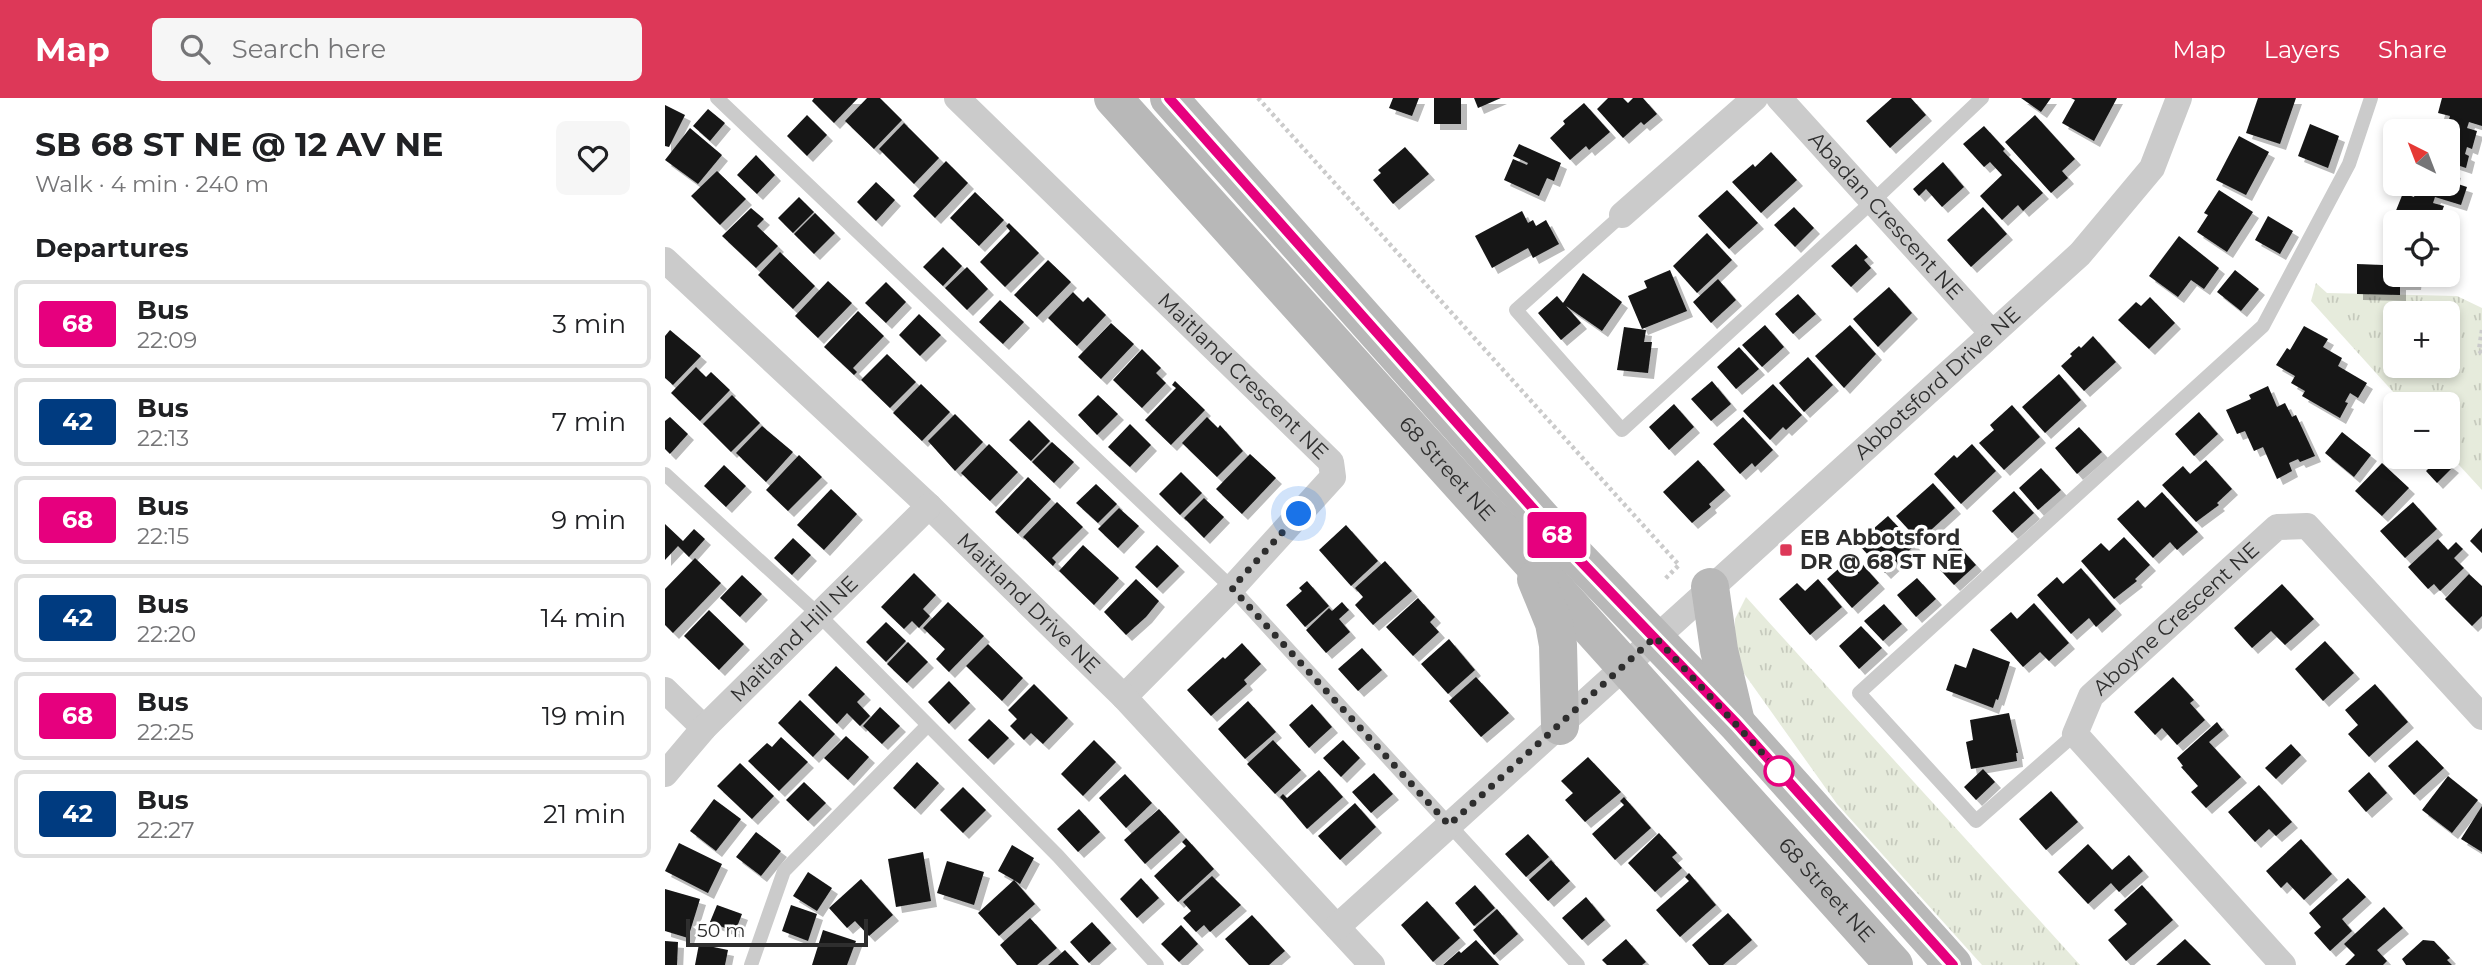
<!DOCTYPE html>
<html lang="en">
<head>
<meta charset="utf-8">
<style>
	:root { --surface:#fff; --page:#f6f6f6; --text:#202124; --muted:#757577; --line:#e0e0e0; --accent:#dd3858 }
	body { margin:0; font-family:Montserrat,sans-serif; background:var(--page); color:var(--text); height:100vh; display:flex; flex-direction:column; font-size:26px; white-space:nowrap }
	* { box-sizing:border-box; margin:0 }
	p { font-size:23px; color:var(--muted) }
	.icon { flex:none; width:38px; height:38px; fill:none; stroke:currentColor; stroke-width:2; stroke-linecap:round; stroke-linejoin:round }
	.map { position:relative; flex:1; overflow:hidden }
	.details { display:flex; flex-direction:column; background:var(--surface); width:665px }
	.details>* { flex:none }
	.badge { padding:0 14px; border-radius:5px; font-size:24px; line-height:46px }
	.needle { width:46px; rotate:318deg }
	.buttons { position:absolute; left:1718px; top:21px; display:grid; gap:14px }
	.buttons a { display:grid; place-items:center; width:77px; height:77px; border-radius:10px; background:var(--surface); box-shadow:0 4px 10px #0003; font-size:35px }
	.scale { position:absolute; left:21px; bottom:18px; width:182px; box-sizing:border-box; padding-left:7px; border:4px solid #2e2e2e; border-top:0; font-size:19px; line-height:24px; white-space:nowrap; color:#2e2e2e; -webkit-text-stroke:5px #fff; paint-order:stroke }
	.you { position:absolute; width:35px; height:35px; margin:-18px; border:5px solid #fff; border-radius:50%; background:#1a73e8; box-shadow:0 0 0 10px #1a73e833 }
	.map>.badge { position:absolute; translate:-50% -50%; box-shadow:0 0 0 4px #fff }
	h2 { padding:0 35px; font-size:26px; line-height:63px }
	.round { display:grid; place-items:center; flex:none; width:74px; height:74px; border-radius:10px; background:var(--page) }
	.summary { display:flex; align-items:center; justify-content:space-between; height:119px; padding:0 35px }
	h1 { font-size:33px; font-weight:700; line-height:52px }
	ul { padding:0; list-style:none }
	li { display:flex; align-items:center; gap:21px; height:88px; margin:0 14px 10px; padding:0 21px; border:4px solid var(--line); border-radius:10px }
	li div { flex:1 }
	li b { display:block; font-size:26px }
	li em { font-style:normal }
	li .badge { min-width:77px; font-weight:700; text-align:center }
	header { display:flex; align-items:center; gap:42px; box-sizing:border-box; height:98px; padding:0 35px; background:var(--accent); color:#fff }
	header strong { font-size:33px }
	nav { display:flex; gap:38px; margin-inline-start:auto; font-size:24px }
	.search { width:490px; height:63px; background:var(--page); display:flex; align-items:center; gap:18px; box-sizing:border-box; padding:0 24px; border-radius:10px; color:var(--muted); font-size:26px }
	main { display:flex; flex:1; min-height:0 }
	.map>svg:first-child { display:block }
	.park { fill:url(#park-tufts); fill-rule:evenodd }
	.building { fill:#151515; filter:url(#shadow) }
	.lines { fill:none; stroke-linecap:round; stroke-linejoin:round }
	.path { stroke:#cbcbcb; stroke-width:4.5; stroke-dasharray:3.5 3.5; stroke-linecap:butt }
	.lane { stroke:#cbcbcb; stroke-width:14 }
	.street { stroke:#cbcbcb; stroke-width:26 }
	.secondary { stroke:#b8b8b8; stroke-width:38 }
	.line-casing { stroke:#fff; stroke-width:16 }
	.line { stroke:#e6007e; stroke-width:10 }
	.walk { stroke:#2e2e2e; stroke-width:7; stroke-dasharray:0 12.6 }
	.poi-dot { fill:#dd3858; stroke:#fff; stroke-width:2.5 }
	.stop-dot { fill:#fff; stroke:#e6007e; stroke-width:3.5 }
	.labels { text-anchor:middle; stroke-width:7; stroke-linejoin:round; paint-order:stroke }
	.street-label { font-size:21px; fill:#2e2e2e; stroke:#fff }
	.poi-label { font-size:21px; font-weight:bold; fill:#2e2e2e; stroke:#fff; text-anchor:start }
</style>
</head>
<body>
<header>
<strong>Map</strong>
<div class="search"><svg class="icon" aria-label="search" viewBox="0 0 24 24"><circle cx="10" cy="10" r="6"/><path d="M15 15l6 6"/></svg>Search here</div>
<nav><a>Map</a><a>Layers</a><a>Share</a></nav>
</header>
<main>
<section class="details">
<div class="summary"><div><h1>SB 68 ST NE @ 12 AV NE</h1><p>Walk · 4 min · 240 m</p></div><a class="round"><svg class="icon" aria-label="heart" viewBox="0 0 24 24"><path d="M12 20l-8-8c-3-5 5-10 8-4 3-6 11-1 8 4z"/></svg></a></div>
<h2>Departures</h2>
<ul>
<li><span class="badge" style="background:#e6007e;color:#fff">68</span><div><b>Bus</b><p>22:09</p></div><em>3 min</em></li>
<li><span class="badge" style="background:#003b80;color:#fff">42</span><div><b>Bus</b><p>22:13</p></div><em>7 min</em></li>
<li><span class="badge" style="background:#e6007e;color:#fff">68</span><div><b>Bus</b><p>22:15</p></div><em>9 min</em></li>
<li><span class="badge" style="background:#003b80;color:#fff">42</span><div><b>Bus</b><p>22:20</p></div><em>14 min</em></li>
<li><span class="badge" style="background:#e6007e;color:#fff">68</span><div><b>Bus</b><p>22:25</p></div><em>19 min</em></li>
<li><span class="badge" style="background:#003b80;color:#fff">42</span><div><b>Bus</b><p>22:27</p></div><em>21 min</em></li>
</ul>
</section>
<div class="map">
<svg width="1817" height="867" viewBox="0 0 1817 867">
	<defs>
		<pattern id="park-tufts" width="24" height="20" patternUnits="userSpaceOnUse" patternTransform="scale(1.75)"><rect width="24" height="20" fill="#e6ebdc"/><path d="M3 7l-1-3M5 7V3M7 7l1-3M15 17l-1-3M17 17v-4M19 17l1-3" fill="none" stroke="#c6cabd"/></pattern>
		<filter id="shadow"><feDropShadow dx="6" dy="6" stdDeviation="0" flood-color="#0004"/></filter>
	</defs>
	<rect width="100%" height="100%" fill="#fff"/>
	<path class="park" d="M1651 185 1662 195 1792 198 1817 210V392L1783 355V306H1739L1646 203ZM1731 215H1783V268H1731Z
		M1081 499 1415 867H1317L1172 706 1078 574 1070 542V521Z"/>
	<path class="building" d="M149 0H193L169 25 147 3Z
		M202 0H215L237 22 209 51 180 23Z
		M728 0H754L747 18 724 10Z
		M769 0H796V26H769Z
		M809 0H836L813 10Z
		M943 0H958L963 5 968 0H978L992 16 979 27 976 24 958 40 932 11Z
		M1227 0H1246L1261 17 1225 50 1201 23Z
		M1356 0H1386L1376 14Z
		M1406 0H1452L1429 43 1397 25 1410 2Z
		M1593 0H1631L1615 46 1581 35Z
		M1777 0H1817V28L1804 24 1802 30 1812 33 1807 51 1802 49 1800 56 1804 58 1801 70 1783 64V33H1767L1771 21 1783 25 1785 18 1773 15Z
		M919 5 945 34 924 52 921 48 905 62 885 40 900 26 898 23Z
		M0 7 20 17 4 49 0 48Z
		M43 11 60 25 45 43 28 28Z
		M142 17 162 37 142 58 122 38Z
		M1370 17 1410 61 1397 73 1403 80 1386 95 1340 44Z
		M239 25 274 60 249 86 214 51Z
		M1645 26 1674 38 1663 70 1633 58Z
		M1319 28 1340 51 1338 53 1378 95 1358 113 1353 107 1337 122 1315 98 1337 77 1325 64 1319 69 1298 46Z
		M25 30 57 57 33 86 0 62Z
		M1574 38 1604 54 1581 97 1551 82Z
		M854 46 896 65 889 83 882 80 874 98 839 82 848 61 862 67 863 65 848 58Z
		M740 49 764 76 728 106 708 82 716 75 713 72Z
		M1106 54 1132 82 1096 115 1067 84 1088 66 1090 69Z
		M91 57 110 77 92 96 72 77Z
		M281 63 303 85 270 120 248 98Z
		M1278 64 1299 89 1277 109 1261 91 1254 98 1248 91Z
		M1783 72 1790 74 1787 84 1802 89 1796 107 1770 99 1768 105 1779 108 1773 124H1731V133L1724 130 1738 95 1749 99 1751 93 1739 89 1741 86H1783Z
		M52 73 81 101 55 127 26 98Z
		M211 84 230 102 211 123 192 104Z
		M1062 92 1093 125 1064 151 1033 118Z
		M1554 92 1588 114 1562 154 1532 134 1543 117 1539 115Z
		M310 94 339 122 314 148 285 120Z
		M134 99 149 114 128 135 113 120Z
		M1129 109 1149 130 1130 149 1109 127Z
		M1318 109 1342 136 1306 169 1282 142Z
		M86 110 99 121 92 128 113 148 91 170 57 138Z
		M857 113 863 125 868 122 871 128 881 122 894 146 868 160 863 150 827 170 810 138Z
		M150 115 170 135 149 156 129 136Z
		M1603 118 1628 133 1615 156 1590 142Z
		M344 125 374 155 340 189 315 164 345 133 341 128Z
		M1042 135 1067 162 1032 195 1008 168Z
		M1514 138 1554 170 1539 191 1526 182 1513 199 1484 178Z
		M1191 146 1203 159 1199 162 1206 170 1186 189 1166 168Z
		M1718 147H1731V177H1751L1750 186H1735V197L1692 196V166L1718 167Z
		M278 149 297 168 278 188 258 169Z
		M115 154 150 188 128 211 93 177Z
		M383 162 406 184 372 219 349 197Z
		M302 169 323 191 302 212 280 190Z
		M1005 172 1022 213 977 231 963 198 982 190 979 183Z
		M1570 172 1594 191 1576 213 1552 194Z
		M918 175 957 204 937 233 901 208 916 225 896 242 873 215 892 198 898 205Z
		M1053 181 1071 202 1046 225 1028 204Z
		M163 183 187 205 153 240 130 218Z
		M221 184 241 204 221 225 200 205Z
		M1224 189 1247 215 1213 249 1188 221Z
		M408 194 418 204 423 199 441 217 412 248 383 220Z
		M1133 196 1151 216 1128 236 1110 216Z
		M1485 199 1510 225 1484 251 1453 222 1471 204 1476 208Z
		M335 202 359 224 338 246 314 224Z
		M193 213 219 238 188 270 192 274 189 277 159 249Z
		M254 216 276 237 255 258 234 237Z
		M446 225 469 246 436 281 413 259Z
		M1100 227 1119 249 1097 269 1077 247Z
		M1185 227 1211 256 1179 290 1150 258Z
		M1639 228 1663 241 1658 249 1677 260 1673 268 1702 285 1693 300 1685 295 1680 304 1683 305 1675 320 1637 298 1640 293 1626 285 1630 278 1611 267 1622 250 1625 252Z
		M959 229 981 232 979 244H987L983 275 952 272Z
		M5 232 36 258 8 287 0 280V238Z
		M1428 238 1451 264 1419 293 1396 268 1407 258 1405 256 1414 248 1416 250Z
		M1074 249 1094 271 1071 291 1052 269Z
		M477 251 496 270 491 275 501 285 477 310 448 282Z
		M222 256 251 284 225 310 196 282Z
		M1143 259 1168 287 1139 314 1114 285Z
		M31 269 41 279 46 274 65 292 35 323 6 295Z
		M1394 276 1416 302 1380 335 1357 309Z
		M510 283 540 312 506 347 480 322 511 290 507 287Z
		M1047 283 1066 306 1046 323 1026 301Z
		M256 286 285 314 257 343 228 315Z
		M1108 286 1137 317 1121 332 1118 329 1105 342 1078 313Z
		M1603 288 1612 309 1620 305 1627 319 1631 317 1650 358 1635 364 1633 361 1624 365 1627 373 1612 381 1598 349 1589 353 1580 333 1572 336 1561 312 1586 301 1584 297Z
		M67 297 95 325 66 354 38 326Z
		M433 297 453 316 432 337 413 317Z
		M1009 306 1029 329 1004 352 984 329Z
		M1347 307 1375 339 1339 372 1314 345 1329 332 1325 327Z
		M1534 314 1553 336 1529 358 1510 336Z
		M290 316 318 344 290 373 263 343Z
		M5 319 23 336 5 356 0 351V323Z
		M542 319 553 330 555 327 578 353 552 379 517 345Z
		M1078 319 1108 352 1090 369 1087 365 1075 376 1048 346Z
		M364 322 385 343 366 363 344 342Z
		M465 326 486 347 465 369 443 349Z
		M97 328 128 354 101 384 71 355Z
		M1414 329 1437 354 1412 376 1390 350Z
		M1677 334 1706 357 1689 379 1660 355Z
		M387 344 409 364 389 385 367 364Z
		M324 346 353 374 325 403 296 375Z
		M1307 346 1331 373 1296 406 1269 376 1289 357 1292 360Z
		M585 356 611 380 577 416 551 391Z
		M134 357 157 379 123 413 101 392Z
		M1775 359 1788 369 1772 385 1761 373Z
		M1033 362 1060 392 1044 406 1046 409 1027 425 998 394Z
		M1541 362 1567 391 1552 405 1554 407 1531 424 1497 387 1518 368 1525 376Z
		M1717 365 1744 390 1717 418 1690 393Z
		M59 367 81 388 61 409 39 388Z
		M1376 370 1396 392 1373 412 1354 390Z
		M516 374 537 395 515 417 494 396Z
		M363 379 386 401 353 436 330 414Z
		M1268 385 1290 410 1254 443 1231 418Z
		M431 386 452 406 433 425 411 405Z
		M166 391 192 416 159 452 132 427Z
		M1349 393 1369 415 1347 435 1327 413Z
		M1497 394 1533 434 1512 452 1505 444 1488 460 1452 421 1473 402 1480 410Z
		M539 400 559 419 539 440 519 420Z
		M392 404 418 429 387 460 391 464 388 468 358 439Z
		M1748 404 1772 431 1740 460 1715 433Z
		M454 410 474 428 453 450 433 431Z
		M1223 418 1250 447 1220 475 1192 445Z
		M0 426 18 443 29 431 40 441 24 459 13 448 0 462Z
		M681 427 713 463 686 488 654 452Z
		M1817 430V455L1805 443Z
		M1459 439 1485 467 1470 481 1472 483 1449 501 1416 463 1436 445 1444 453Z
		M128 440 146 457 127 477 109 460Z
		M1773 441 1783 452 1791 444 1798 451 1789 460 1799 470 1775 493 1769 486 1763 491 1743 469Z
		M1291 445 1311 467 1289 487 1269 465Z
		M418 447 454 480 429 507 394 473Z
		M492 447 514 468 492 490 470 469Z
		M1189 457 1214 485 1187 510 1162 481Z
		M30 460 56 485 8 535 0 527V491Z
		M720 463 747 493 708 527 690 507 698 499 690 490Z
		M1416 470 1451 511 1431 529 1424 520 1406 536 1372 497 1392 479 1398 486Z
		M249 475 271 497 258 511 265 518 254 530 247 523 239 531 216 509Z
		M1804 476 1817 488V518L1807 528 1780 501Z
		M77 477 97 496 75 519 55 500Z
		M1252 480 1271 501 1251 519 1232 497Z
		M471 481 494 503 481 519 461 537 439 514Z
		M1153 481 1177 509 1145 537 1114 501 1132 485 1140 493Z
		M642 483 664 508 640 529 621 507 637 493 634 490Z
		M1617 486 1649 521 1620 547 1606 533 1587 550 1569 530Z
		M753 500 770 519 765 524 774 534 748 558 721 529Z
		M283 504 319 538 284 574 271 561 280 551 258 530Z
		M677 504 684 512 674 521 685 534 661 555 641 532 664 510 667 513Z
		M1369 505 1404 545 1384 563 1375 554 1358 569 1325 532 1346 514 1352 521Z
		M1219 506 1237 526 1218 543 1199 523Z
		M44 512 79 546 54 572 19 538Z
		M221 524 241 543 221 564 201 544Z
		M1196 528 1217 550 1194 571 1174 548Z
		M784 541 810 572 783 596 756 566Z
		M1660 543 1689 575 1658 603 1630 571Z
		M243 544 263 564 242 585 222 566Z
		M577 545 596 566 579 582 582 586 546 618 522 592 558 559 560 561Z
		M323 546 358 580 337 603 301 568Z
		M697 550 717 572 693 593 673 571Z
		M1308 550 1345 564 1333 602 1331 601 1328 610 1281 592 1290 566 1301 570Z
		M171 568 200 596 192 604 205 618 195 628 182 615 172 626 143 597Z
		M811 579 844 615 816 639 784 603Z
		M1508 579 1529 602 1525 605 1540 622 1512 647 1497 630 1490 637 1469 614Z
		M284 583 305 605 284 626 263 604Z
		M369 586 403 620 378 646 366 635 359 642 345 628 352 621 343 612Z
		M1710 586 1743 624 1704 659 1683 636 1693 627 1680 612Z
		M135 602 170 636 148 659 113 625Z
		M583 603 611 634 580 661 553 631Z
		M647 606 667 629 644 650 624 627Z
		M215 609 235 628 217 646 198 628Z
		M1344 615 1353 655H1351L1352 663 1306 671 1301 644 1308 642 1305 622Z
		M324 621 344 640 323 661 303 642Z
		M1552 624 1558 632 1544 644 1576 679 1541 710 1526 694 1533 688 1516 669 1518 668 1512 660Z
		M181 638 204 659 183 682 159 660Z
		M116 639 143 664 114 693 83 663 102 645 107 649Z
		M429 642 451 664 418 698 396 676Z
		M608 642 636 672 610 696 582 666Z
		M678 642 695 660 676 679 658 660Z
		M1752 642 1779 670 1749 697 1723 668Z
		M1626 646 1636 657 1611 681 1600 670Z
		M923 659 956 694 920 724 900 702 908 695 896 683Z
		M252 664 274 685 250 711 228 690Z
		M75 665 109 698 87 721 52 688Z
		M1318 671 1330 684 1311 702 1299 689Z
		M654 672 678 699 642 731 615 699 618 696 622 700Z
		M1704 674 1722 695 1701 714 1683 693Z
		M709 675 728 696 706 715 687 694Z
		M460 676 487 705 461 730 434 700Z
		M1783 678 1813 702 1787 735 1757 712Z
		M139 684 161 705 143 723 121 702Z
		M1594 687 1627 724 1611 738 1604 731 1590 744 1563 714Z
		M298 689 321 712 298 735 275 712Z
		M1386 693 1413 724 1381 752 1354 721Z
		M959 699 986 730 950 762 927 736 959 707 955 703Z
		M49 701 76 721 51 753 25 733Z
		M690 705 711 729 675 762 653 738Z
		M1817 708V754L1796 741Z
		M414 711 435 734 413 754 392 731Z
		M494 711 515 734 480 766 459 742Z
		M91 734 116 753 96 778 71 759Z
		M994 735 1012 755 1007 759 1017 770 990 794 963 765Z
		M863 736 884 759 861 779 840 756Z
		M521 740 549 771 513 804 489 778 521 748 517 744Z
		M1636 741 1667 776 1639 802 1622 784 1616 790 1601 773Z
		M14 745 57 766 43 795 0 773Z
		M1423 746 1447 772 1464 757 1478 773 1454 794 1446 785 1423 806 1393 774Z
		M347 747 369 760 355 786 349 782 370 806 334 838 313 815 349 782 333 773Z
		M258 754 266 803 231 809 223 761Z
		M886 762 905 783 883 803 864 782Z
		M282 763 319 774 309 807 272 795Z
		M143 774 167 790 152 813 128 798Z
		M1024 775 1051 807 1015 839 991 812 1024 783 1020 779Z
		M547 778 576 807 545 834 539 827 531 834 518 820 526 813 518 804Z
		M476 780 494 800 472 820 455 801Z
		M1683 780 1701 799 1677 821 1687 833 1665 853 1649 835 1656 829 1644 815Z
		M196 781 228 817 204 838 190 823 182 830 164 810Z
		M810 787 830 810 809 828 790 805Z
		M1477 787 1508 822 1461 863 1443 842 1462 826 1449 812Z
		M0 791 35 801 23 840 0 833Z
		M921 799 940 822 917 842 897 820Z
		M762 803 795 840 768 864 736 827Z
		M52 807 77 816 70 834 45 824Z
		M126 807 152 816 143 843 117 833Z
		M1719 809 1738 830 1712 852 1722 863 1718 867H1680L1690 857 1679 846Z
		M832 811 853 836 829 857 808 832Z
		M1063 815 1087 842 1058 867H1044L1027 847Z
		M587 817 620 853 604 867H584L560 841Z
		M365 820 392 850 372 867H352L335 847Z
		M427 824 446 845 424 865 405 844Z
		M516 827 533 846 514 864 496 846Z
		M158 832 191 843 182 867H147Z
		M961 841 981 864 977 867H942L937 862Z
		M1520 841 1546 867H1491Z
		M811 842 834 867H778L794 853 796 855Z
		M1758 842 1769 843 1785 860 1782 862 1787 867H1741L1737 861Z
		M0 843 13 844 12 867H0Z
		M34 846 63 852 60 867H30Z
		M400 852 414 867H383Z"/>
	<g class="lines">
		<path class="path" d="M593 0 1014 467 999 482
			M1817 232 1814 252 1817 256"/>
		<path class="lane" d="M52 0 567 490 913 867
			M957 117 851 212 957 332 1208 103 1317 0
			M0 376 154 517 393 758 492 867
			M1410 636 1311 723 1194 595 1598 228 1684 66 1706 0
			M86 867 119 773 263 627"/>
		<g class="street">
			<path id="s1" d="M292 0 666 364 668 379 567 490 459 599"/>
			<path id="s2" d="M1114 0 1327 235"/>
			<path d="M957 117 1090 0"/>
			<path id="s3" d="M0 162 264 408 459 599 707 867"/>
			<path d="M0 592 39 630"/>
			<path id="s4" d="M0 676 39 630 264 408"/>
			<path id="s5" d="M672 829 1415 156 1487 70 1514 0"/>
			<path id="s6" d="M1618 867 1410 636 1426 598 1612 429 1642 428 1817 619"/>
		</g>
		<g class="secondary">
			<path id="s7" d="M448 0 1229 867"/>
			<path d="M504 0 903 450 1072 626 1288 867"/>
			<path d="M871 481 889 525 893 547 895 628"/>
			<path d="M1045 489 1054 552 1071 624"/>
		</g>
	</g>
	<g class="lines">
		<defs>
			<path id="line" d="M504 0 903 450 1072 626 1288 867"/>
		</defs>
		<use href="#line" class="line-casing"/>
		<use href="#line" class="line"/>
		<path class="walk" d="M634 416 567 490 784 727 990 539 1114 673"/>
	</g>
	<rect class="poi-dot" x="1114" y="445" width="14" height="14" rx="3.5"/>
	<circle class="stop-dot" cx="1114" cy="673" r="14"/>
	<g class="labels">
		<g class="street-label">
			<text dy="7" stroke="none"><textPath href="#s2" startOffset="159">Abadan Crescent NE</textPath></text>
			<text dy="7" stroke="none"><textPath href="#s1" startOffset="399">Maitland Crescent NE</textPath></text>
			<text dy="7" stroke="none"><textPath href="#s5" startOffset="810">Abbotsford Drive NE</textPath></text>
			<text dy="7" stroke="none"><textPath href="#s7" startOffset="499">68 Street NE</textPath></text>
			<text dy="7" stroke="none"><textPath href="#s3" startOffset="500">Maitland Drive NE</textPath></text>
			<text dy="7" stroke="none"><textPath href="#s6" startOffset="467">Aboyne Crescent NE</textPath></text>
			<text dy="7" stroke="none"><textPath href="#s4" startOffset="187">Maitland Hill NE</textPath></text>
			<text dy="7" stroke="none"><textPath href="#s7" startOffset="1066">68 Street NE</textPath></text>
		</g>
		<g class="poi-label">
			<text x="1135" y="447">EB Abbotsford<tspan x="1135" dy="24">DR @ 68 ST NE</tspan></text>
		</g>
	</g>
</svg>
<div class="buttons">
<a><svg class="needle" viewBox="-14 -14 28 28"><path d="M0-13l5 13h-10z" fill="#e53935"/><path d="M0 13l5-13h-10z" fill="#757577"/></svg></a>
<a><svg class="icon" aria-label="locate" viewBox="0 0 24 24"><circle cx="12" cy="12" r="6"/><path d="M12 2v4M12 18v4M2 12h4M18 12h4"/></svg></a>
<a>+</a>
<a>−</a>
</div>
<div class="scale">50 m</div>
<div class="you" style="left:634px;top:416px"></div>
<b class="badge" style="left:892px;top:437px;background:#e6007e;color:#fff">68</b>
</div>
</main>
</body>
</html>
